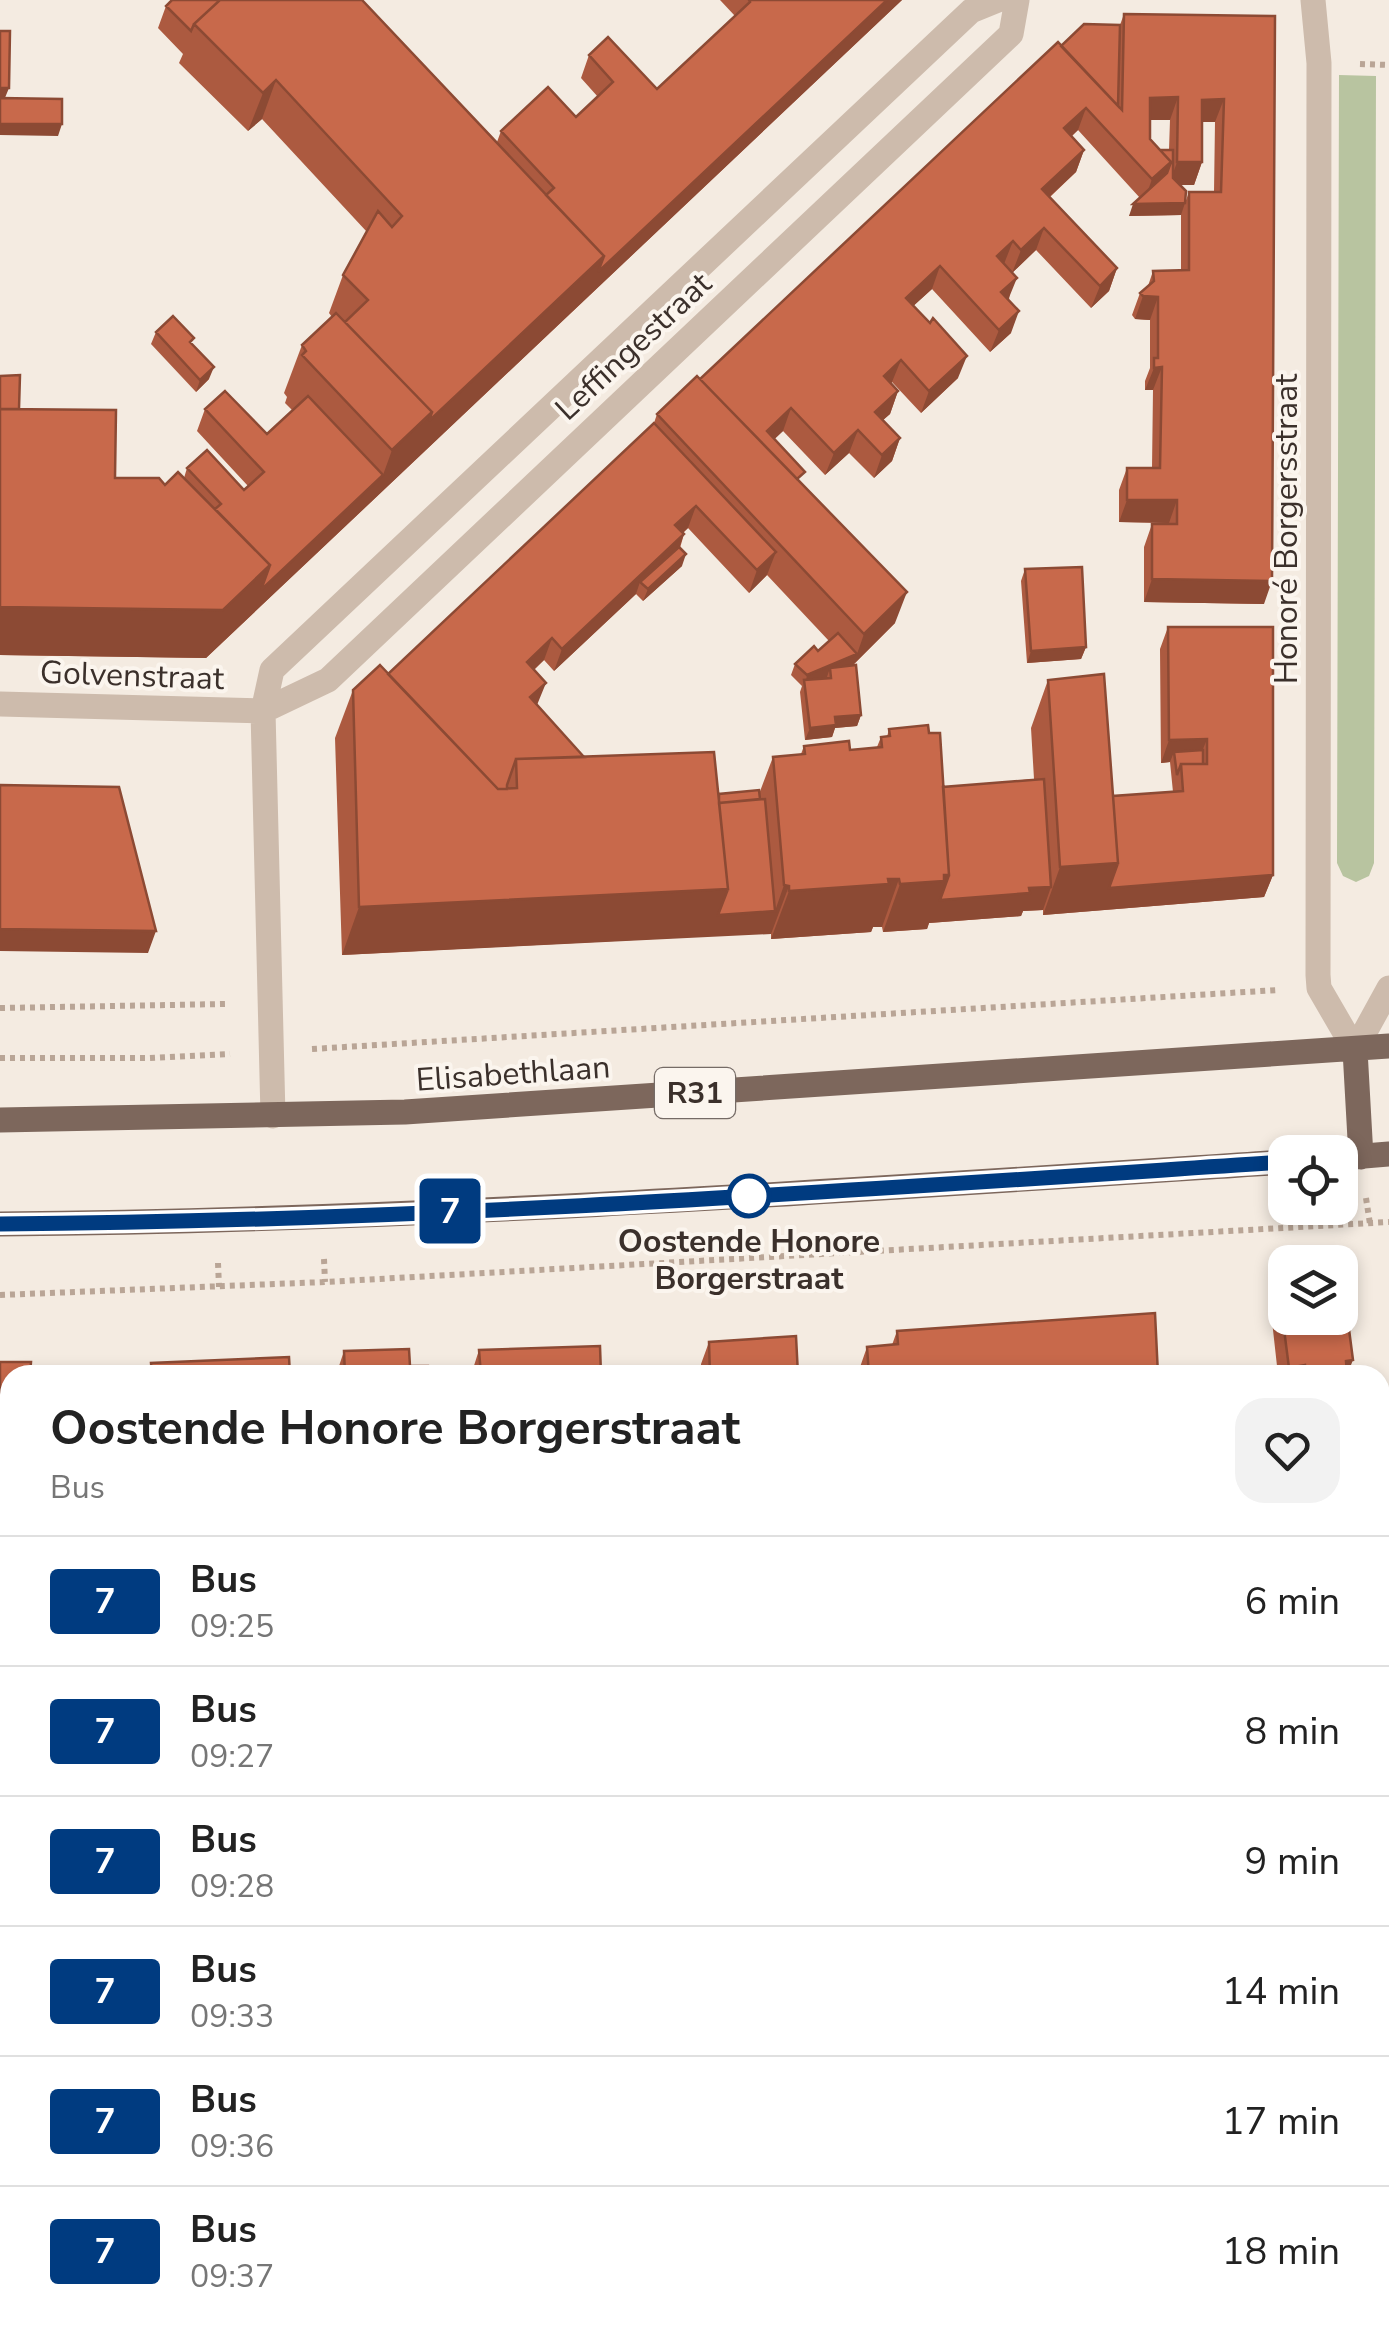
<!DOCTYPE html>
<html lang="en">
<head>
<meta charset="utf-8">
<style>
	:root { --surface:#fff; --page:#f2f2f2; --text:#222; --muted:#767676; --line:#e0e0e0 }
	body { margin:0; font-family:"Nunito Sans",sans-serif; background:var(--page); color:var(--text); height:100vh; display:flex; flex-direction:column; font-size:38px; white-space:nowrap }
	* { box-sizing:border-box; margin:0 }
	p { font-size:32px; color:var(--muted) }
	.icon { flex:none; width:55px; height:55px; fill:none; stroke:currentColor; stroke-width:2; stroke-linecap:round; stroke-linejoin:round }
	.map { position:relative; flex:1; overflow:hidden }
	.drawer { position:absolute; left:0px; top:1365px; width:1390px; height:972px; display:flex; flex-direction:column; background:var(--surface); border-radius:30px 30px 0 0; box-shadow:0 5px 15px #0003 }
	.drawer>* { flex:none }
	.badge { padding:0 20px; border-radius:8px; font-size:35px; line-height:65px }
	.fabs { position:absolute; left:1268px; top:1135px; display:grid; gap:20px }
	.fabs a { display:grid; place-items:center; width:90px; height:90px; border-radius:20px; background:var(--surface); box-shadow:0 5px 15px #0003; font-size:50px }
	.map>.badge { position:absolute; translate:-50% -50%; box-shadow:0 0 0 5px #fff }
	.round { display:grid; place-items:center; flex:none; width:105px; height:105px; border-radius:30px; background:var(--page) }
	.summary { display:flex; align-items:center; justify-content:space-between; height:170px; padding:0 50px }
	h1 { font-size:48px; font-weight:700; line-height:75px }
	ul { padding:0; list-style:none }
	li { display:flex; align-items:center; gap:30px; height:130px; padding:0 50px; border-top:2px solid var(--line) }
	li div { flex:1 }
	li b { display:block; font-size:38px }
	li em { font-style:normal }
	li .badge { min-width:110px; font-weight:700; text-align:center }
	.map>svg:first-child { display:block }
	.green { fill:#b8c4a0 }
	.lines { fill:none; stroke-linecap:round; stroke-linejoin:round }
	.path { stroke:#b9a596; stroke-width:6; stroke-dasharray:5 5; stroke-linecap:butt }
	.minor { stroke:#cdbbac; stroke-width:25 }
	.major { stroke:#7d675c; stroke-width:25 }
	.wall { fill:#ac5a40; fill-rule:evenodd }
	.shaded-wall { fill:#8c4a34 }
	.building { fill:#c8694b; stroke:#8c4a34; stroke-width:2.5 }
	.line-casing { stroke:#fff; stroke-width:22 }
	.line { stroke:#003b80; stroke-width:15 }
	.stop-dot { fill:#fff; stroke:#003b80; stroke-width:5 }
	.labels { text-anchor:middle; stroke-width:8; stroke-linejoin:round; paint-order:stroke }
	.shield { fill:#fbf5ee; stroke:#756b66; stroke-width:2.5 }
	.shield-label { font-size:30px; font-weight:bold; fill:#3b302b }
	.street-label { font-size:32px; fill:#3b302b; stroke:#fbf5ee }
	.stop-label { font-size:32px; font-weight:bold; fill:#3b302b; stroke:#fbf5ee }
</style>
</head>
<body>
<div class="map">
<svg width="1389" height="2336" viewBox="0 0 1389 2336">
	<rect width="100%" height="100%" fill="#f4ebe1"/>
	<path class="green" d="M1339 75 1376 76 1374 863 1369 876 1356 882 1343 876 1337 863Z
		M1380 1671 1389 1673V1795L1380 1836Z"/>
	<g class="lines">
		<path class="path" d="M1360 64 1389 65
			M0 1008 225 1004
			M312 1049 1278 990
			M0 1058H149L230 1054
			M1366 1198 1370 1224
			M324 1259 325 1282
			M218 1263 219 1287
			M0 1295 325 1282 1389 1222"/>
		<path class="minor" d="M998 0 971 11 272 670 263 711 328 680 1011 34 1017 0
			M1313 0 1319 63 1318 975 1319 988 1355 1050
			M0 704 263 711 273 1116
			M1355 1050 1389 988
			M0 1703 10 1705
			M1380 2046 1389 2047
			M754 2328V2336"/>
		<path class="major" d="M1355 1050 1361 1157
			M0 1120 405 1112 1389 1046
			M1340 1158 1389 1154
			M0 1224C429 1220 857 1190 1285 1162"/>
	</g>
	<path class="wall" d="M720 0H902L206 658 0 655V376L19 409 115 478 165 485 184 478 187 468 244 490 248 486 197 431 205 409 267 434 293 411 285 403 287 397 284 393 302 345 332 317 329 313 343 275 367 232 262 119 248 131 179 63 183 54 158 28 166 6 365 3 497 142 501 131 576 117 598 97 581 78 589 55 657 89 735 16Z
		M1124 14 1275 16 1264 604 1144 602V547L1152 524H1169V523L1119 522V490L1127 468H1152L1153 390H1145V381L1150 368V320L1135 319 1132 315 1140 293 1148 286 1153 271 1181 270V215L1129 216 1140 198 1078 130 1072 136 1084 150 1076 172 1050 197 1117 268 1109 291 1091 308 1036 250 1012 273 1009 300 1011 333 990 352 932 289 913 306 958 378 921 413 892 382 891 384 898 391 890 414 883 420 900 438 892 461 874 478 849 453 825 475 783 431 774 439 801 483 895 623 852 666 861 715 857 726 835 728 832 737 805 740 800 692 802 686 791 675 795 664 818 651 829 641 767 575 749 593 688 528 683 533 684 534 680 548 682 566 643 601 636 594 554 671 544 660 534 670 537 705 584 757 719 794H759L773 757 801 754 804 746 850 750 877 747 881 737H887L889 729 943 787 1034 779 1031 728 1048 680 1113 796 1173 792 1170 762 1161 763 1160 649 1168 627 1273 875 1264 897 1043 915V910L1023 911 1021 916 929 923 927 929 883 932 882 927H873L871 932 771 939V934L767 933 342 955 335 738 353 690 388 674 654 423 657 414 700 379 1061 46 1120 25ZM1150 120H1170L1169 150H1160L1150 139ZM1202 122H1215L1214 192H1189L1185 203 1179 185H1194L1202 162Z
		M156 332 192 344 209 379 196 392 151 344Z
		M1025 569 1086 647 1081 659 1027 663 1021 581Z
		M1280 1298 1347 1375H1278L1272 1321Z
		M897 1331 1158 1375H860L859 1370 867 1347 892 1345Z
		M709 1342 798 1375H701V1364Z
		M479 1350 601 1375H471Z
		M344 1351 410 1366 429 1375H336Z
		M0 1787 10 1789V1939L0 1937Z
		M1380 2140H1389V2308H1380Z"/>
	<path class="shaded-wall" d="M887 0H902L206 658 0 655V607L270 565 383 475 392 450Z
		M276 80 262 119 248 131 263 93Z
		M0 88H9L0 110Z
		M1178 97 1170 120H1141L1150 98Z
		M1224 99 1215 122H1193L1202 100Z
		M1086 108 1078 130 1056 150 1064 128Z
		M0 124H62L58 136 0 135Z
		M1084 150 1076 172 1034 211 1042 189Z
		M1171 162 1163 184 1144 202 1152 179Z
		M1177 162H1202L1194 185H1169Z
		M1185 203 1181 215 1129 216 1133 204Z
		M1044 228 1036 250 1012 273 1021 250Z
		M1013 241 1004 264 997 256Z
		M940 266 932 289 898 320 906 298Z
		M1117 268 1109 291 1091 308 1100 286Z
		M1017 278 1008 300 1001 292Z
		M1143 296 1158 297 1150 320 1135 319Z
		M1019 311 1011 333 990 352 999 330Z
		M967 356 958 378 921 413 929 391Z
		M901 360 892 382 875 399 884 376Z
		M214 367 209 379 196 392 200 380Z
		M1162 367 1153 390H1145L1154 368Z
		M898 391 890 414 867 434 875 412Z
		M791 408 783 431 759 454 767 431Z
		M858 430 849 453 825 475 834 453Z
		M900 438 892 461 874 478 882 455Z
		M1127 500H1177L1169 523 1119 522Z
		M696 506 688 528 667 547 675 525Z
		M684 534 676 557 640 582 636 594 554 671 562 649Z
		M776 552 767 575 749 593 757 570Z
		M686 554 682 566 643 601 648 589Z
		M1152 579 1272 581 1264 604 1144 602Z
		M907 592 895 623 852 666 830 668 827 677 805 686 807 675 857 654 864 634Z
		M552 638 544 660 518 684 527 662Z
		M1086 647 1081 659 1027 663 1031 651Z
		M546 683 537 705 530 697Z
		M861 715 857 726 835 728 832 737 805 740 810 728 835 717Z
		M1207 739 1198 762 1174 752 1170 762 1161 763 1169 740Z
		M1118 863 1273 875 1264 897 1043 915 1060 867Z
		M944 875 1029 888 1051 887 1043 910 1023 911 1021 916 929 923 927 929 883 932 900 884Z
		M899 879 882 927H873L871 932 771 939 789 891Z
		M784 885 789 886 771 934 342 955 359 907 728 889 775 911Z
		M0 929 156 931 148 953 0 951Z
		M1353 1360 1347 1375 1346 1361Z
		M1305 1365 1302 1375H1286L1289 1368Z
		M0 1475H10V1497H0Z
		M0 1567H10V1578L0 1579Z
		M1381 2285H1389V2308H1380Z"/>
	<path class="building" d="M172 0H220L194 24 191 31 166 6Z
		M220 0H362L604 256 429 421 432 412 345 322 368 300 343 275 378 211 392 227 402 216 276 80 263 93 194 24Z
		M749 0H887L598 272 604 256 546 195 554 188 501 131 548 87 576 117 593 101 613 82 589 55 608 37 657 89 750 2Z
		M1124 14 1275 16 1272 581 1152 579V524H1177V500H1127V468H1160L1162 367 1154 368V358H1158V297L1143 296 1140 293 1154 281 1153 271 1189 270V192H1221L1224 99 1202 100V162H1177L1178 97 1150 98V139L1171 162 1152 179 1086 108 1064 128 1084 150 1042 189 1117 268 1100 286 1044 228 1021 250 1013 241 997 256 1017 278 1001 292 1019 311 999 330 940 266 906 298 930 323 933 318 967 356 929 391 901 360 884 376 898 391 875 412 900 438 882 455 858 430 834 453 791 408 767 431 805 472 797 479 700 379 1058 42 1122 110Z
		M1084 24 1120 25 1118 106 1061 46Z
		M0 31H10L9 88H0Z
		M0 98 62 99V124H0Z
		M1160 150H1173V178L1186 191 1185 203 1133 204 1167 173 1171 162Z
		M336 313 432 412 392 450 302 355 306 351 302 345Z
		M173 316 194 338 190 342 214 367 200 380 156 332Z
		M20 375 19 409H0V376Z
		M697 376 907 592 864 634 657 414Z
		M225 391 267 434 308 396 383 475 261 590 270 565 215 509 221 504 187 468 207 450 244 490 264 472 205 409Z
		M0 409 116 410 115 478H159L165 485 178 472 270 565 223 610 0 607Z
		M654 423 776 552 757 570 696 506 675 525 684 534 562 649 552 638 527 662 546 683 530 697 584 757 516 759 507 785V789H498L388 674Z
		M679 547 686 554 648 589 640 582Z
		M1082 567 1086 647 1031 651 1025 569Z
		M1168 627H1273V875L1109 888 1118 863 1113 796 1183 791 1181 764H1207V739L1169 740Z
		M838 633 857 654 807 675 795 664 814 646 818 651Z
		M380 665 498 789 517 788 516 759 714 752 728 889 359 907 353 690Z
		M856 665 861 715 835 717 836 725 810 728 804 680 831 678 830 668Z
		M1104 674 1118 863 1060 867 1048 680Z
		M928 725 929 733H940L949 875H944V881L900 884 899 879H888L889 884 789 891V886L784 885 773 757 805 754 804 746 849 741 850 750 882 747 881 737 890 736 889 729Z
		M1203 750V764H1181L1177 775 1174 752Z
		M1044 779 1051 887 1029 888 1030 893 940 900 949 875 943 787Z
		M0 785 119 787 156 931 0 929Z
		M759 790 760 799 719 803V794Z
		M765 799 775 911 718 915 728 889 719 803Z
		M1344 1291 1353 1360 1346 1361 1347 1375H1306L1305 1365 1289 1368 1280 1298H1285V1318H1340V1292Z
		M1155 1313 1158 1375H869L867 1347 898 1344 897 1331Z
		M796 1336 798 1375H710L709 1342Z
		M600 1346 601 1375H481L479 1350Z
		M409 1349 410 1366H428L429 1375H345L344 1351Z
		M289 1357 290 1375H152L151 1363Z
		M0 1362H31L30 1375H10V1475H0Z
		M0 1518H10V1567H0Z
		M0 1787 10 1789V1915L0 1913V1893L2 1878H0Z
		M0 2083H1V2140H0Z
		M1380 2140H1389V2285H1381L1382 2201H1380Z
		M515 2328H656V2336H515Z"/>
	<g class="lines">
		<defs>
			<path id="line" d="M0 1224C429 1221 857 1190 1285 1162"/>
		</defs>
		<use href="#line" class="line-casing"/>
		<use href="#line" class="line"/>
	</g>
	<circle class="stop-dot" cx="749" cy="1196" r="20"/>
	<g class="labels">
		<rect class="shield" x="655" y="1068" width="80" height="50" rx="8"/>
		<g class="shield-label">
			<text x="695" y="1103">R31</text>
		</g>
		<g class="street-label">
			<text transform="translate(633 346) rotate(-43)" y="11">Leffingestraat</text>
			<text transform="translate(1286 529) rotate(-90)" y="11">Honoré Borgersstraat</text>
			<text transform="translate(132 675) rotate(2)" y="11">Golvenstraat</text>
			<text transform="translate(513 1073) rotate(-4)" y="11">Elisabethlaan</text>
		</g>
		<g class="stop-label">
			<text x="749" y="1252">Oostende Honore<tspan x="749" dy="37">Borgerstraat</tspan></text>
		</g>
	</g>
</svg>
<div class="fabs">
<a><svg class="icon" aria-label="locate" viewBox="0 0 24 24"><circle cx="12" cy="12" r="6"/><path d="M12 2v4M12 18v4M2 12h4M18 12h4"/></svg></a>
<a><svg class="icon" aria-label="layers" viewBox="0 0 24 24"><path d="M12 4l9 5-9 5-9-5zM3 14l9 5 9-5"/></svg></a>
</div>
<b class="badge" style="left:450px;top:1211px;background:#003b80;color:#fff">7</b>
<section class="drawer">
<div class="summary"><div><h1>Oostende Honore Borgerstraat</h1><p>Bus</p></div><a class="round"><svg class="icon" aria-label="heart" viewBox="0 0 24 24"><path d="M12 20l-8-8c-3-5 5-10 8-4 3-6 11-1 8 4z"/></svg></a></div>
<ul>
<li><span class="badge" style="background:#003b80;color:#fff">7</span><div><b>Bus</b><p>09:25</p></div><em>6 min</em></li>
<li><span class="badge" style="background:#003b80;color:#fff">7</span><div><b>Bus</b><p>09:27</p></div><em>8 min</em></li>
<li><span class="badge" style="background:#003b80;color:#fff">7</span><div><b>Bus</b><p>09:28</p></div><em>9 min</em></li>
<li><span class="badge" style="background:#003b80;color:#fff">7</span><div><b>Bus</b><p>09:33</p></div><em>14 min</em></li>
<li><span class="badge" style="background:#003b80;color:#fff">7</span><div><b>Bus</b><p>09:36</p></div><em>17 min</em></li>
<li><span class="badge" style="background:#003b80;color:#fff">7</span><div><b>Bus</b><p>09:37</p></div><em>18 min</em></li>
</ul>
</section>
</div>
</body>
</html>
